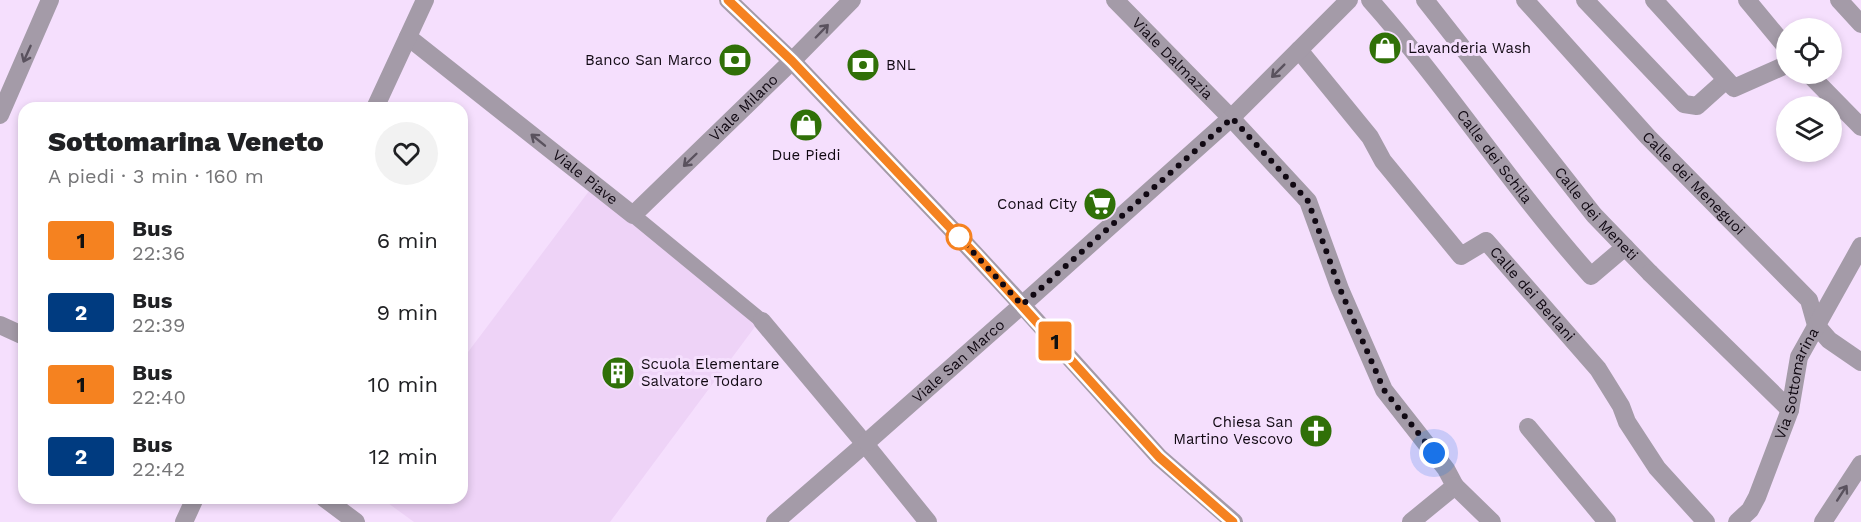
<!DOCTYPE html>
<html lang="it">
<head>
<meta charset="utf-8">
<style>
	:root { --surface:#fff; --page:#f2f2f2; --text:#202124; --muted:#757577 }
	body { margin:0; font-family:"Work Sans",sans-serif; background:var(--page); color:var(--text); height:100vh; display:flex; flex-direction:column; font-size:22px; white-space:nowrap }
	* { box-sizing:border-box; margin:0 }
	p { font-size:20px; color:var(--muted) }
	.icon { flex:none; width:33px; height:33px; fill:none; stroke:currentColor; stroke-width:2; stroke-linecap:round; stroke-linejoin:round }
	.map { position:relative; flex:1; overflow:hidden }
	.sheet { position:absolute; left:18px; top:102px; width:450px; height:402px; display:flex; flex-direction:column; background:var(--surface); border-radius:18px; box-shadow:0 3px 9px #0003 }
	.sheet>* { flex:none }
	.badge { padding:0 12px; border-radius:4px; font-size:21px; line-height:39px }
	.buttons { position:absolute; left:1776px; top:18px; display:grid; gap:12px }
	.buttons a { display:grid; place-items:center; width:66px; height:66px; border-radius:50%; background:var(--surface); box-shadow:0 3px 9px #0003; font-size:30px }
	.you { position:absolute; width:30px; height:30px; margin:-15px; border:4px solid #fff; border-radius:50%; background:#1a73e8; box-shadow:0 0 0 9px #1a73e833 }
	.map>.badge { position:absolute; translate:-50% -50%; box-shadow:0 0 0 3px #fff }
	.round { display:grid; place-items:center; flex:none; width:63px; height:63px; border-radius:32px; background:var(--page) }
	.headline { display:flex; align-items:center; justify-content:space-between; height:102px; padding:0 30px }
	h1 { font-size:28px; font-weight:800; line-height:45px }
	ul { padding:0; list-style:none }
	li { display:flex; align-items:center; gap:18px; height:72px; padding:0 30px }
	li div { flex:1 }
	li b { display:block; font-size:22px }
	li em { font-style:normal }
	li .badge { min-width:66px; font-weight:700; text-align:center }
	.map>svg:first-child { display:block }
	.built { fill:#eed3f7 }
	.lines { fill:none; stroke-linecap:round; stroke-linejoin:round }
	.service { stroke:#a49ba8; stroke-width:15 }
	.pedestrian { stroke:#a49ba8; stroke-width:18 }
	.minor { stroke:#a49ba8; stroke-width:18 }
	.tertiary { stroke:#a49ba8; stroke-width:18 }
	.oneway { stroke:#5a525e }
	.line-casing { stroke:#fff; stroke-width:14 }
	.line { stroke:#f58220; stroke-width:9 }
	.walk { stroke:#110913; stroke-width:6; stroke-dasharray:0 10.8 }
	.stop-dot { fill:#fff; stroke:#f58220; stroke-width:3 }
	.labels { text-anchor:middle; stroke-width:6; stroke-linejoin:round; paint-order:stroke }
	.poi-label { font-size:15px; fill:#110913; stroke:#f5dffd; text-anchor:start }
	.street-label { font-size:15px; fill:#110913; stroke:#f5dffd }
</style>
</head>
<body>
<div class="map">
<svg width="1861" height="522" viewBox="0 0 1861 522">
	<rect width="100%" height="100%" fill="#f5dffd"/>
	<path class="built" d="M589 191 760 320 610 522H414L381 498H462V360Z"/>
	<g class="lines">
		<path class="service" d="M633 215 762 321"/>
		<g class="pedestrian">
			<path id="s1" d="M1370 0C1448 88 1512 188 1591 276L1625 247"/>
			<path id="s2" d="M1425 0 1594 215 1650 273"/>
			<path id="s3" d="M1525 0 1648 137 1809 300 1816 325"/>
			<path d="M1585 0 1684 104 1697 106 1726 80"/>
			<path d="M1654 0 1734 88 1786 65"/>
			<path d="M1747 0 1786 47"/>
			<path id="s4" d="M1299 50 1370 137 1383 161 1461 256 1486 241 1598 369 1621 406 1627 422 1657 468 1706 522"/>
			<path d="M762 321 865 444 928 522"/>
			<path d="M775 522 867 442"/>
		</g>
		<g class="minor">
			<path id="s5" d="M1115 0 1231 118 1308 201 1340 289 1384 390 1446 469 1455 486 1411 522"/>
			<path d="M1839 0 1861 24"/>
			<path id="s6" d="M408 37 633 215 792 61 852 0"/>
			<path d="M1809 74 1861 127"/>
			<path d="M0 115 50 0"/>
			<path d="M1650 273 1790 410"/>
			<path d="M0 325 24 336"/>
			<path d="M1816 325 1829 340 1861 362"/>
			<path d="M1528 427 1607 522"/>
			<path id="s7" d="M867 442 1022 305"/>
			<path d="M1455 486 1492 522"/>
			<path d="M324 498 356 522"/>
			<path id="s8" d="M1737 522 1750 510 1757 497 1790 410 1799 357 1861 246"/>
			<path d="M1823 522 1861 464"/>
		</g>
		<path class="tertiary" d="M728 0 792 61 959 237 1022 305 1159 457 1234 522
			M375 108 425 0
			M1022 305 1231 118 1349 0
			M184 522 195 498"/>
	</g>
	<defs><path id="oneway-shaft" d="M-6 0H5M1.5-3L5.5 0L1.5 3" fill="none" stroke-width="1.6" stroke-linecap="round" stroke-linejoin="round" transform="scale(1.5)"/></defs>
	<g class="oneway">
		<use href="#oneway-shaft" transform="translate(822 31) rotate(-46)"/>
		<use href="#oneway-shaft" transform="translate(27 54) rotate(114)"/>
		<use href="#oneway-shaft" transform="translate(1278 71) rotate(135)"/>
		<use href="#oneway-shaft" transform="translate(538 140) rotate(-141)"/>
		<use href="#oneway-shaft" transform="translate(690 160) rotate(136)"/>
		<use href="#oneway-shaft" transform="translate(1842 493) rotate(-57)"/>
	</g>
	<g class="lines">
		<defs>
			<path id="line" d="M728 0 792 61 975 254 1159 457 1233 522"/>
		</defs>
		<use href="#line" class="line-casing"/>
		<use href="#line" class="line"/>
		<path class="walk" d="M959 237 1022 305 1232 118 1308 201 1340 289 1384 390 1434 453"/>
	</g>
	<defs>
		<symbol id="shop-disc" viewBox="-11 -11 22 22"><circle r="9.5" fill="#307008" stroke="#f5dffd"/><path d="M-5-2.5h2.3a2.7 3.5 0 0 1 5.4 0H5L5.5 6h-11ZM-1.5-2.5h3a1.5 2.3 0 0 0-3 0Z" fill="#fff"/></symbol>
		<symbol id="bank-disc" viewBox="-11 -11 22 22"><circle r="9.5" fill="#307008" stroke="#f5dffd"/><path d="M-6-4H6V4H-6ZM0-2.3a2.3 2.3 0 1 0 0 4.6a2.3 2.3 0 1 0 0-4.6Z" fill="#fff"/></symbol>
		<symbol id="supermarket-disc" viewBox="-11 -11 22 22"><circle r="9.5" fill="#307008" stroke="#f5dffd"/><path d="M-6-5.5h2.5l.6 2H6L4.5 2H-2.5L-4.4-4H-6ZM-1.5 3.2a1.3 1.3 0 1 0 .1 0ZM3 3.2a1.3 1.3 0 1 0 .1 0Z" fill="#fff"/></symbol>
		<symbol id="building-disc" viewBox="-11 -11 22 22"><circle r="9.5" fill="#307008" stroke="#f5dffd"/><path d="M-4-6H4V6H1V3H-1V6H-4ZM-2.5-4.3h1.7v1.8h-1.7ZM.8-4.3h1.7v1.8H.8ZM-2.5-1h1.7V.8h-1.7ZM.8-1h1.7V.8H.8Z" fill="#fff"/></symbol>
		<symbol id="church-disc" viewBox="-11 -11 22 22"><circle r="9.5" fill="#307008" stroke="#f5dffd"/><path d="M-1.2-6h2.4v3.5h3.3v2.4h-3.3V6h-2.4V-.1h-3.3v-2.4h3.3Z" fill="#fff"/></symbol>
	</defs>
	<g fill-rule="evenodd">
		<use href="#shop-disc" x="1366" y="29" width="38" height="38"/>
		<use href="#bank-disc" x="716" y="41" width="38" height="38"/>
		<use href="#bank-disc" x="844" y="46" width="38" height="38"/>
		<use href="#shop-disc" x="787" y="106" width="38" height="38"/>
		<use href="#supermarket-disc" x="1081" y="185" width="38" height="38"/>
		<use href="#building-disc" x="599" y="354" width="38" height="38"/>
		<use href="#church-disc" x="1297" y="412" width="38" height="38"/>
	</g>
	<circle class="stop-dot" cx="959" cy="237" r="12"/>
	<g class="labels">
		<g class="poi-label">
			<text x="1408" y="53">Lavanderia Wash</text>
			<text x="712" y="65" text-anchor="end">Banco San Marco</text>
			<text x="886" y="70">BNL</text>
			<text x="806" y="160" text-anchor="middle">Due Piedi</text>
			<text x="1077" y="209" text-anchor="end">Conad City</text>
			<text x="641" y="369">Scuola Elementare<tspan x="641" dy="17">Salvatore Todaro</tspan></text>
			<text x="1293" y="427" text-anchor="end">Chiesa San<tspan x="1293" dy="17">Martino Vescovo</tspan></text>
		</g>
		<g class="street-label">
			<text dy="5" stroke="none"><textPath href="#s5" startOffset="82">Viale Dalmazia</textPath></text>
			<text dy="5" stroke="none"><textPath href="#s6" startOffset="441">Viale Milano</textPath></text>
			<text dy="5" stroke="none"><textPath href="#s1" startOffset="200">Calle dei Schila</textPath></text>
			<text dy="5" stroke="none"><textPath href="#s6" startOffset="226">Viale Piave</textPath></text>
			<text dy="5" stroke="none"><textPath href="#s3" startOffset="249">Calle dei Meneguoi</textPath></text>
			<text dy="5" stroke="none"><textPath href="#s2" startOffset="274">Calle dei Meneti</textPath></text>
			<text dy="5" stroke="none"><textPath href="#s4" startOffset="362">Calle dei Berlani</textPath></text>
			<text dy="5" stroke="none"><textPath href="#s7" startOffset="122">Viale San Marco</textPath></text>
			<text dy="5" stroke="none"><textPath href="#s8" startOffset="153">Via Sottomarina</textPath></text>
		</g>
	</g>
</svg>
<div class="buttons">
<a><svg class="icon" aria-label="locate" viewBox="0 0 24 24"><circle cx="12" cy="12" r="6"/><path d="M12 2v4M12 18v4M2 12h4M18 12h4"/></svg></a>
<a><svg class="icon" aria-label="layers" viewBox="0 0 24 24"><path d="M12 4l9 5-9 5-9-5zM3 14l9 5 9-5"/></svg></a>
</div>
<div class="you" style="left:1434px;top:453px"></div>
<b class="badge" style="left:1055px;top:341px;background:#f58220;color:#111">1</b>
<section class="sheet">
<div class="headline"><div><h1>Sottomarina Veneto</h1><p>A piedi · 3 min · 160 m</p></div><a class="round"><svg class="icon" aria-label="heart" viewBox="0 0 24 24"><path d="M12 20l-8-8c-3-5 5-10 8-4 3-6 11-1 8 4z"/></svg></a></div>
<ul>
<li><span class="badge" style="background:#f58220;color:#111">1</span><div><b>Bus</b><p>22:36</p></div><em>6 min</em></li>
<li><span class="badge" style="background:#003b80;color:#fff">2</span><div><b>Bus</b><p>22:39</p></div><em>9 min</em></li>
<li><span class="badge" style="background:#f58220;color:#111">1</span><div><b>Bus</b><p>22:40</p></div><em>10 min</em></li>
<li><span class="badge" style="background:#003b80;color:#fff">2</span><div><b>Bus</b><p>22:42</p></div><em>12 min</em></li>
</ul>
</section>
</div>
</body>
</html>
